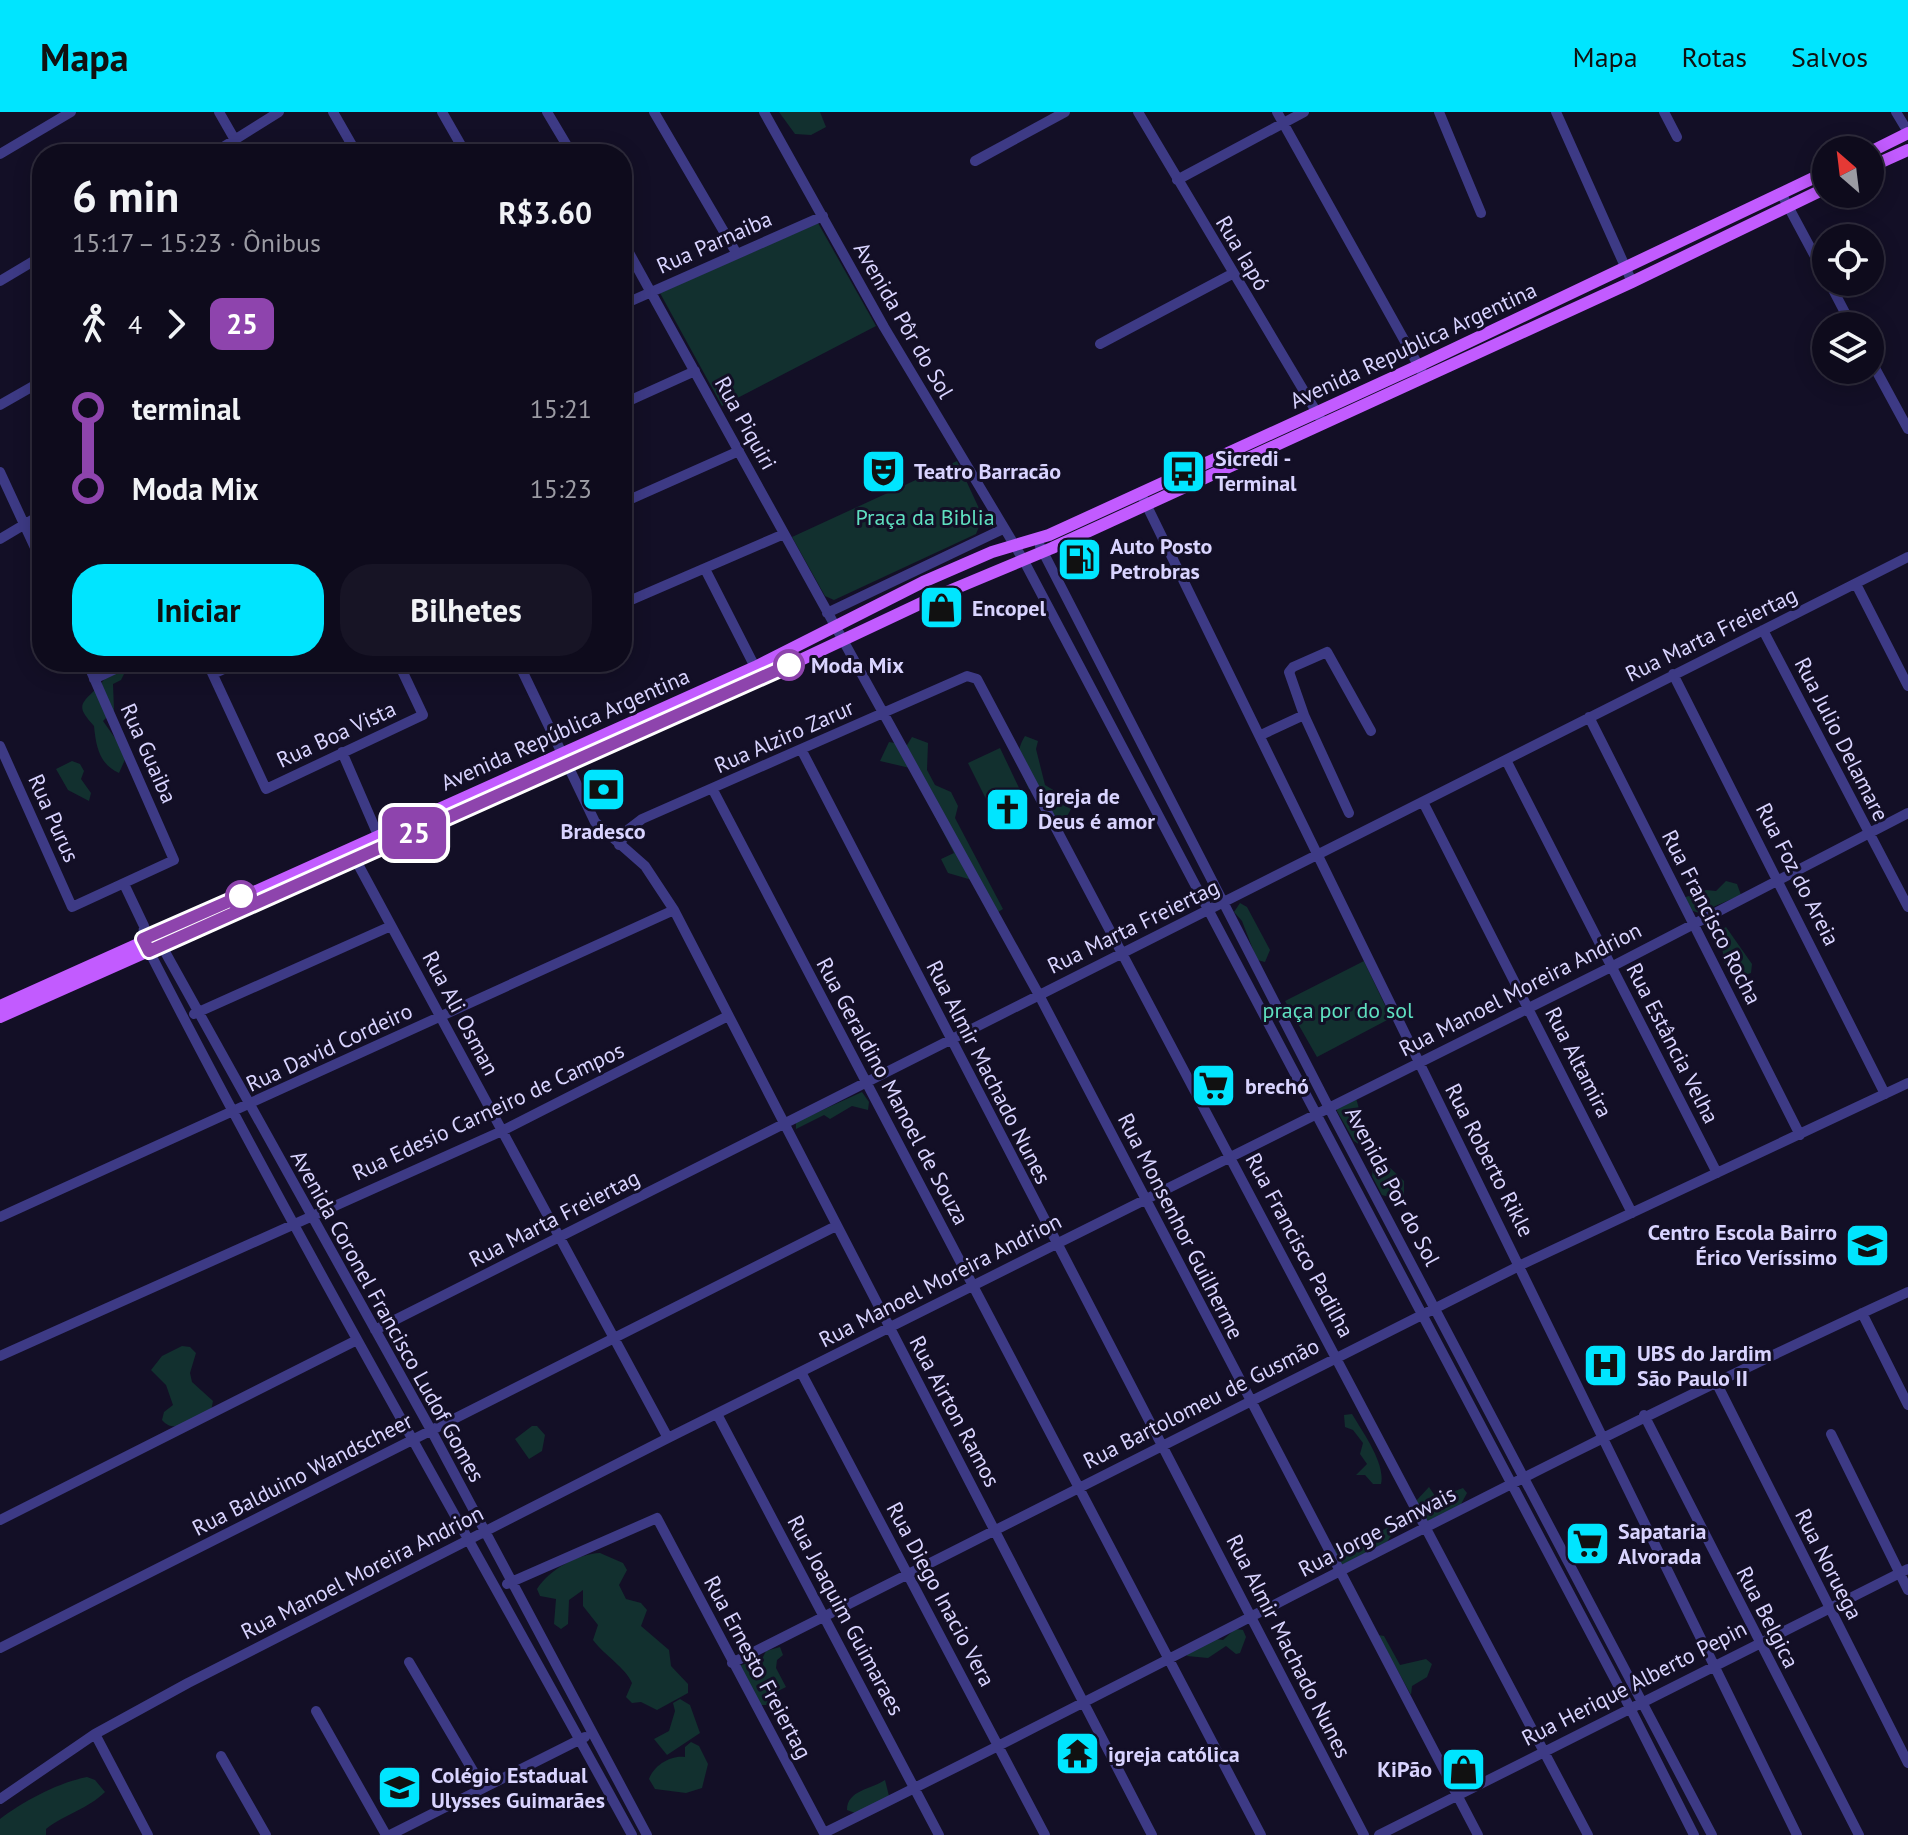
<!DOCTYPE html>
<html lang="pt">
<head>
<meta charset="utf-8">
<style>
	:root { --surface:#0e0b1c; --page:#171425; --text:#f1f3f6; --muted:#9b9ba3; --line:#2e2b3b; --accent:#00e5ff }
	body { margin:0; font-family:"PT Sans",sans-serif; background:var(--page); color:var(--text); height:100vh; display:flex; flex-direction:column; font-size:30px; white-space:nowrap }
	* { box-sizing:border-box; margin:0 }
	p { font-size:26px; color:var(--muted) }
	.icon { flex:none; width:44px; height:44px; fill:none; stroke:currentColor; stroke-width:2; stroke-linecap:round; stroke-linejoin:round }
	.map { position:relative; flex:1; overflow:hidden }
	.drawer { position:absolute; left:32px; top:32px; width:600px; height:528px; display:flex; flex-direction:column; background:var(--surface); border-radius:32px; box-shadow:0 4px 20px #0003,0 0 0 2px var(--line) }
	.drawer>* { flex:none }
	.badge { padding:0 16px; border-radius:12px; font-size:28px; line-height:52px }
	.needle { width:52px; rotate:332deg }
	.fabs { position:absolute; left:1812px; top:24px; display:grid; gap:16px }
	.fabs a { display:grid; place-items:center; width:72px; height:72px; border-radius:50%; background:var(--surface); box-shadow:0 4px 20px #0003,0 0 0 2px var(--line); font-size:40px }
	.map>.badge { position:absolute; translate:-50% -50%; box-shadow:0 0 0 4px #fff }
	.legs { display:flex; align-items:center; gap:12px; height:88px; padding:0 40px; font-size:26px }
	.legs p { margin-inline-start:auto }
	.head { display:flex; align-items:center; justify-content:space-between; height:136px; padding:0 40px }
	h1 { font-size:44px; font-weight:700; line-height:60px }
	.action { display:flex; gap:16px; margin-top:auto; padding:16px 40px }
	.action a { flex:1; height:92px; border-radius:32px; background:var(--accent); color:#111; font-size:32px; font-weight:700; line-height:92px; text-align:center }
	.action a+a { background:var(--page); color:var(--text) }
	ul { padding:0 40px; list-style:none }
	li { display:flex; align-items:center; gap:28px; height:80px; font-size:30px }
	li i { display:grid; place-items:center; width:12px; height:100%; margin:0 10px; background:currentColor }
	li i::after { content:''; width:20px; height:20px; margin:-10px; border:6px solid; border-radius:50%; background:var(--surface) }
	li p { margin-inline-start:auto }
	li:first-child i { background:linear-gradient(#0000 50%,currentColor 0) }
	li:last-child i { background:linear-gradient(currentColor 50%,#0000 0) }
	header { display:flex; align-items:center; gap:48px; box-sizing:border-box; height:112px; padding:0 40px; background:var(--accent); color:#111 }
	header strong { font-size:38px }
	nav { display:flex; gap:44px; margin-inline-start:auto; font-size:28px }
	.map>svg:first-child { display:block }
	.green { fill:#12302f }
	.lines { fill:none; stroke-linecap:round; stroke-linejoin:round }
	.minor { stroke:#3d3a85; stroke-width:10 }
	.major { stroke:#c25bff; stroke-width:12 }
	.line-1-casing { stroke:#fff; stroke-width:18 }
	.line-1 { stroke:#8e44ad; stroke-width:12 }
	.stop-1-dot { fill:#fff; stroke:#8e44ad; stroke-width:4 }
	.labels { text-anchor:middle; stroke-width:6; stroke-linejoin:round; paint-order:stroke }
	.street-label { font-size:22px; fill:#d9d4ff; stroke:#130f26 }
	.poi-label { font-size:22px; font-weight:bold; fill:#d9d4ff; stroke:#130f26; text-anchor:start }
	.park-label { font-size:22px; fill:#5fe0c0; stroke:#130f26 }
	.stop-label { font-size:22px; font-weight:bold; fill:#d9d4ff; stroke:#130f26; text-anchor:start }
</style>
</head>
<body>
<header>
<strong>Mapa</strong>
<nav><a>Mapa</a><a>Rotas</a><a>Salvos</a></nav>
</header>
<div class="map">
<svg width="1908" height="1723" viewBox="0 0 1908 1723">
	<rect width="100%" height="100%" fill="#130f26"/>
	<path class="green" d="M779 0H820L826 15 811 23 795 22Z
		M818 111 876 214 722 294 660 181Z
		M957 349 983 405 976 422 834 488 825 484 792 425Z
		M115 558 125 560 121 568 113 572 114 598 103 609 127 643 119 661C99 652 96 634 94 614 77 595 79 593 96 577 104 570 105 562 115 558Z
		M1025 624 1038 629 1036 637 1045 673 1065 685 1063 693 1071 697 1064 710 1054 713 1037 678 1029 677C1020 658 1013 643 1025 624Z
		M912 625 928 631 927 658 935 673 951 680 958 694 955 706 1003 797 990 805 972 768 948 761 941 747 954 741 910 656 880 649 889 630 907 633Z
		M1000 636 1021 680 988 691 968 651Z
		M72 649 80 652 84 659 81 667 91 681 89 689 68 678 56 657Z
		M1726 769 1737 772 1741 783 1699 801 1690 798 1683 786 1706 778 1716 779Z
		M1240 791 1247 795 1270 838 1265 850 1257 848 1242 809 1234 800Z
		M1726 815 1752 852 1751 861 1735 866 1725 853 1719 819Z
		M1364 849 1391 906 1317 945 1285 889Z
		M862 980 869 990 868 998 852 994 830 1007 824 1003 796 1017V1010Z
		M1356 986 1368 1029 1364 1036 1354 1029 1337 999V994Z
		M1385 1051 1404 1069V1082L1399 1088 1382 1083 1372 1064 1373 1056Z
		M182 1234 190 1235 196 1241 190 1261 192 1270 213 1289 211 1299C196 1306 175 1324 162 1308L164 1300 173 1293 166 1273 151 1258 162 1244Z
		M1352 1302C1362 1319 1386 1352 1381 1372H1373L1365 1363H1356L1367 1352 1360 1342 1363 1331 1353 1318 1345 1315 1344 1303Z
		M532 1314H537L545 1323 542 1339 529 1347 515 1327Z
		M1429 1375 1441 1393 1447 1382 1463 1376 1467 1381 1460 1394 1428 1411 1416 1389Z
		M1393 1413 1396 1416 1387 1430 1342 1453 1332 1437 1347 1436Z
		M600 1441 623 1451 627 1458 619 1473 626 1487 641 1491 647 1498 641 1514 669 1538 671 1554 688 1572V1581L657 1598 641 1590 632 1591 626 1585 632 1571C626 1556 604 1543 593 1528L598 1513 583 1494V1478L569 1488 568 1512 561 1517 554 1512 556 1487 540 1484 537 1477C550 1457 578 1442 600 1441Z
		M1235 1517 1243 1518 1246 1525 1240 1541 1236 1542 1226 1534 1208 1546 1187 1544 1188 1538 1215 1527 1223 1528Z
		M1378 1523 1384 1524 1400 1553 1426 1547 1432 1552 1427 1565 1412 1574 1411 1583Z
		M780 1535 783 1543 777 1548 776 1556 786 1575 772 1582 767 1593H759L738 1554 762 1547 766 1539Z
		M680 1587 690 1593 700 1621 667 1643 654 1627 669 1619 675 1599 673 1591Z
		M691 1630 699 1634 708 1652 702 1676 686 1681 655 1677 649 1667C654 1653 671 1643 685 1645V1635Z
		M87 1665 95 1668 105 1680C88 1697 65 1702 46 1717V1723H0V1707C24 1689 57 1671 87 1665Z
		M885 1668 889 1684 855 1701 847 1698C847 1678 872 1677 885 1668Z"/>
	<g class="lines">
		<path class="minor" d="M219 0 243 42
			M333 0 357 42
			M442 0 466 42
			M547 0 572 42
			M654 0 737 142
			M764 0 884 215 1024 449 1629 1594 1694 1723
			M1138 0 1320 306
			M1277 0 1422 260
			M1439 0 1481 101
			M1556 0 1632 170
			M1664 0 1677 25
			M1896 0 1908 20
			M0 42 71 0
			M212 42 279 0
			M975 49 1065 0
			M1177 68 1304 0
			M1781 81 1826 165
			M622 128 1039 883 1478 1723
			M0 169 42 144
			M1829 170 1852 214
			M622 193 823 104
			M1100 232 1232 162
			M1870 247 1908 317
			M622 292 695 259
			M0 293 42 269
			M0 360 42 451
			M1144 388 1797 1723
			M622 391 739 339
			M0 427 42 402
			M1040 434 1329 996 1712 1723
			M705 457 755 555
			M1856 472 1908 574
			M622 492 784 422
			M827 501 1003 417
			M1763 518 1908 795
			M207 550 266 677 423 603 398 550
			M518 550 595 710 645 754 674 798 1152 1723
			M213 562 239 550
			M1673 562 1885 982
			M94 567 130 550
			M1304 603 1349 701
			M1589 605 1800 1023
			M1261 623 1304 603 1289 560 1293 555 1327 540 1371 619
			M0 634 72 795 174 748 87 550
			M802 639 1364 1723
			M342 640 381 730
			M1506 648 1717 1061
			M713 678 1261 1723
			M1423 690 1632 1101
			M619 733 629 717 642 707 967 564 977 567 1588 1723
			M353 743 668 1326
			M124 772 144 814 143 827 149 839C302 1138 471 1428 632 1723
			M159 829 431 1318 647 1723
			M194 902 391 814
			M0 1105 674 798
			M1862 1201 1908 1293
			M375 1218 1908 445
			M0 1244 502 1019 728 904
			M801 1260 1045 1723
			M1716 1270 1908 1651
			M717 1302 939 1723
			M1644 1303 1859 1723
			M1831 1322 1908 1478
			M0 1408 355 1229
			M507 1472 657 1406 825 1723
			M0 1536 836 1114
			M409 1550 483 1676
			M732 1551 1521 1153 1908 971
			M316 1599 386 1723
			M95 1622 148 1723
			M221 1644 266 1723
			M0 1687 95 1622 188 1571 668 1326 1611 855 1908 701
			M824 1721C1186 1543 1541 1348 1908 1180
			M390 1723 585 1625
			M1379 1723 1908 1457"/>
		<path class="major" d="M1870 40 1908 21
			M1870 55 1908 38
			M0 894 755 555 923 470 992 440 1049 423 1418 254 1826 60
			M0 905 758 568 930 487 1052 436 1632 170 1826 76"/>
	</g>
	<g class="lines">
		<defs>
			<path id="line-1" d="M241 784 143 827 149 839 789 553"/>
		</defs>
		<use href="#line-1" class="line-1-casing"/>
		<use href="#line-1" class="line-1"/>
	</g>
	<defs>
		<symbol id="theatre-square" viewBox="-11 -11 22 22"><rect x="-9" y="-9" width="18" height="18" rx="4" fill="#00e5ff" stroke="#130f26"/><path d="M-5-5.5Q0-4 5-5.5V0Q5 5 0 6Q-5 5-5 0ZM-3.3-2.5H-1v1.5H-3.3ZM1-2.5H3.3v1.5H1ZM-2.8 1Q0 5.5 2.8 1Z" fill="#111"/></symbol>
		<symbol id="bus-square" viewBox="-11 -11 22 22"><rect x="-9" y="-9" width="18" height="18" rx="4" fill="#00e5ff" stroke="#130f26"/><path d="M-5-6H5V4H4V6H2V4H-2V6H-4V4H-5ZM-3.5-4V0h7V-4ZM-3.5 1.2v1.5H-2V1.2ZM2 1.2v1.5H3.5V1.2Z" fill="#111"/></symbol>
		<symbol id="fuel-square" viewBox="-11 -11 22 22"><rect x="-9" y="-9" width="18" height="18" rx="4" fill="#00e5ff" stroke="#130f26"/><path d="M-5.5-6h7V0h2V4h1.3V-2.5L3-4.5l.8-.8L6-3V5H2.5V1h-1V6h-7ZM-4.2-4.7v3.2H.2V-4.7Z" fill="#111"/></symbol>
		<symbol id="shop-square" viewBox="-11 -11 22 22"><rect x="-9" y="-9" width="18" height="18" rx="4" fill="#00e5ff" stroke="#130f26"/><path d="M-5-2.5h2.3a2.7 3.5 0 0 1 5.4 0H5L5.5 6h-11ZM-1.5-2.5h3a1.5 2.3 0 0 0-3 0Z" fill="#111"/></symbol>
		<symbol id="bank-square" viewBox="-11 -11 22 22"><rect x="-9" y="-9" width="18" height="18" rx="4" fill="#00e5ff" stroke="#130f26"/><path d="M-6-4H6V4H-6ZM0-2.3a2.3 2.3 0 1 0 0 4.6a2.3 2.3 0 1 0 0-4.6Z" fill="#111"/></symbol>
		<symbol id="church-square" viewBox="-11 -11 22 22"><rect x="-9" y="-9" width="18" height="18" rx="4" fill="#00e5ff" stroke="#130f26"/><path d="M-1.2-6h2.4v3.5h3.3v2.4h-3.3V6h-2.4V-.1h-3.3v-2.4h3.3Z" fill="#111"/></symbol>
		<symbol id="supermarket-square" viewBox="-11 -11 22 22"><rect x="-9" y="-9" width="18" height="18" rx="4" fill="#00e5ff" stroke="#130f26"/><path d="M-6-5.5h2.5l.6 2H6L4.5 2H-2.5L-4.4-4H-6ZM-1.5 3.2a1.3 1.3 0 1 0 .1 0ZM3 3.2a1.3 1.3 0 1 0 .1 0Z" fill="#111"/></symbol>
		<symbol id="school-square" viewBox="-11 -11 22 22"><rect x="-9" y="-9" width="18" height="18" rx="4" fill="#00e5ff" stroke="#130f26"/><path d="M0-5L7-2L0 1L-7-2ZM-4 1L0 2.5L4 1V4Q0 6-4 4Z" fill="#111"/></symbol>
		<symbol id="hospital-square" viewBox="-11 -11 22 22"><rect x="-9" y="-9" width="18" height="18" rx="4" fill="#00e5ff" stroke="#130f26"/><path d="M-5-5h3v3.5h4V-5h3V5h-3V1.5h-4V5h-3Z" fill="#111"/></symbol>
		<symbol id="temple-square" viewBox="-11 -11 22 22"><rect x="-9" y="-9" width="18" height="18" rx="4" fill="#00e5ff" stroke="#130f26"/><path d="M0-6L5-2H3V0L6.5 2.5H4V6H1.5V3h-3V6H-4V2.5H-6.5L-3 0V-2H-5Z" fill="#111"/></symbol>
	</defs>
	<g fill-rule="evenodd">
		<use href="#theatre-square" x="858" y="334" width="51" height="51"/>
		<use href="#bus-square" x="1158" y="334" width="51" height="51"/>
		<use href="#fuel-square" x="1054" y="422" width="51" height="51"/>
		<use href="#shop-square" x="916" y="470" width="51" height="51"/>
		<use href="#bank-square" x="578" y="652" width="51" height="51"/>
		<use href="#church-square" x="982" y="672" width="51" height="51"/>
		<use href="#supermarket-square" x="1188" y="948" width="51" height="51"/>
		<use href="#school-square" x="1842" y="1108" width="51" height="51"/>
		<use href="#hospital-square" x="1580" y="1228" width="51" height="51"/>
		<use href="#supermarket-square" x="1562" y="1406" width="51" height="51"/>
		<use href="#temple-square" x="1052" y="1616" width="51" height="51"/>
		<use href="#shop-square" x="1438" y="1632" width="51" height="51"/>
		<use href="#school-square" x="374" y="1650" width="51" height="51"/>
	</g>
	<g class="stop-1-dot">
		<circle cx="789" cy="553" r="14"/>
		<circle cx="241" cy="784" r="14"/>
	</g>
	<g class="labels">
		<g class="street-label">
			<text transform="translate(714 130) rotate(-24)" y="8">Rua Parnaiba</text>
			<text transform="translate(1243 141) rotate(59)" y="8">Rua Iapó</text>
			<text transform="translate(904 208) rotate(60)" y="8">Avenida Pôr do Sol</text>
			<text transform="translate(1413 233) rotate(-25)" y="8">Avenida Republica Argentina</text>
			<text transform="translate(746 311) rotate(61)" y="8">Rua Piquiri</text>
			<text transform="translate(1711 522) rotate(-26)" y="8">Rua Marta Freiertag</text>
			<text transform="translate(565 617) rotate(-24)" y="8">Avenida República Argentina</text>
			<text transform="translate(336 622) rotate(-25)" y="8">Rua Boa Vista</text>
			<text transform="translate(784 624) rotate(-24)" y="8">Rua Alziro Zarur</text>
			<text transform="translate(1842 627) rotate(63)" y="8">Rua Julio Delamare</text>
			<text transform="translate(149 641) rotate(66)" y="8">Rua Guaiba</text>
			<text transform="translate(54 706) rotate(66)" y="8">Rua Purus</text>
			<text transform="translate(1798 762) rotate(63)" y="8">Rua Foz do Areia</text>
			<text transform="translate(1712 805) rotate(63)" y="8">Rua Francisco Rocha</text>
			<text transform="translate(1133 814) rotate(-26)" y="8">Rua Marta Freiertag</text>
			<text transform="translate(1520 877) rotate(-27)" y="8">Rua Manoel Moreira Andrion</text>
			<text transform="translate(461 901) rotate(62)" y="8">Rua Ali Osman</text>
			<text transform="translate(1673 931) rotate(63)" y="8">Rua Estância Velha</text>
			<text transform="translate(329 935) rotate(-25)" y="8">Rua David Cordeiro</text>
			<text transform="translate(1579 950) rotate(63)" y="8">Rua Altamira</text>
			<text transform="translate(989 960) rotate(63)" y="8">Rua Almir Machado Nunes</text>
			<text transform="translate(893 979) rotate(62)" y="8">Rua Geraldino Manoel de Souza</text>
			<text transform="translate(488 999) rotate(-25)" y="8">Rua Edesio Carneiro de Campos</text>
			<text transform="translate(1490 1048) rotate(63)" y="8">Rua Roberto Rikle</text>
			<text transform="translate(1393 1074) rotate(62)" y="8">Avenida Por do Sol</text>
			<text transform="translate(554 1106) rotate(-27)" y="8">Rua Marta Freiertag</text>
			<text transform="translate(1181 1114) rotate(63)" y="8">Rua Monsenhor Guilherme</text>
			<text transform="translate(1300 1133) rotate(62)" y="8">Rua Francisco Padilha</text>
			<text transform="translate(940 1168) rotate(-27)" y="8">Rua Manoel Moreira Andrion</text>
			<text transform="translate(388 1204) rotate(61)" y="8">Avenida Coronel Francisco Ludof Gomes</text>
			<text transform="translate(1201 1291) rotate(-27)" y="8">Rua Bartolomeu de Gusmão</text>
			<text transform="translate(955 1299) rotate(62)" y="8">Rua Airton Ramos</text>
			<text transform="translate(302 1362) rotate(-27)" y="8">Rua Balduino Wandscheer</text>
			<text transform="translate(1377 1419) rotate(-27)" y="8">Rua Jorge Sanwais</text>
			<text transform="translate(1829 1452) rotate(63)" y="8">Rua Noruega</text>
			<text transform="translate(362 1460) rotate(-27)" y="8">Rua Manoel Moreira Andrion</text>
			<text transform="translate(941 1482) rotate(62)" y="8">Rua Diego Inacio Vera</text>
			<text transform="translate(846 1503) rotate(62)" y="8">Rua Joaquim Guimaraes</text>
			<text transform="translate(1768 1505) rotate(63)" y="8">Rua Belgica</text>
			<text transform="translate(1289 1534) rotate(63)" y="8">Rua Almir Machado Nunes</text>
			<text transform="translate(758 1555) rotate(62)" y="8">Rua Ernesto Freiertag</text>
			<text transform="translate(1634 1571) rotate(-27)" y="8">Rua Herique Alberto Pepin</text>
		</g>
		<g class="poi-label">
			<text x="1215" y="354">Sicredi -<tspan x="1215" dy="25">Terminal</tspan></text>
			<text x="914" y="367">Teatro Barracão</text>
			<text x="1110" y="442">Auto Posto<tspan x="1110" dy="25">Petrobras</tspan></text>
			<text x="972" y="504">Encopel</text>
			<text x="1038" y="692">igreja de<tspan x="1038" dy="25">Deus é amor</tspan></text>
			<text x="603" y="727" text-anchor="middle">Bradesco</text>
			<text x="1245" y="982">brechó</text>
			<text x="1837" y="1128" text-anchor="end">Centro Escola Bairro<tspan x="1837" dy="25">Érico Veríssimo</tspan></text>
			<text x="1637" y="1249">UBS do Jardim<tspan x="1637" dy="25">São Paulo II</tspan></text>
			<text x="1618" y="1427">Sapataria<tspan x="1618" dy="25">Alvorada</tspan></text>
			<text x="1108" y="1650">igreja católica</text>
			<text x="1432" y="1665" text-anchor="end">KiPão</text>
			<text x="431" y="1671">Colégio Estadual<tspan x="431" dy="25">Ulysses Guimarães</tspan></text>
		</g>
		<g class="park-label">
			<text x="925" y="413">Praça da Biblia</text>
			<text x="1338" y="906">praça por do sol</text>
		</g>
		<g class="stop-label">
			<text x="811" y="561">Moda Mix</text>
		</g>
	</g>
</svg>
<div class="fabs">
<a><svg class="needle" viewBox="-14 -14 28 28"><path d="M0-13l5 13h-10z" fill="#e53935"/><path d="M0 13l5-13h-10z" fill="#9b9ba3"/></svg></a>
<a><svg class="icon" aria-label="locate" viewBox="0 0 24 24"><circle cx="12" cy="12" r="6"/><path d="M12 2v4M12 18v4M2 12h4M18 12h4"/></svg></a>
<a><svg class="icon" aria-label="layers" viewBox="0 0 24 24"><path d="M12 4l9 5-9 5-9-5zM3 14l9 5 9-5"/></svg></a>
</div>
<b class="badge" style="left:414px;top:721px;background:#8e44ad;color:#fff">25</b>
<section class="drawer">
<div class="head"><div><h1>6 min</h1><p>15:17 – 15:23 · Ônibus</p></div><b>R$3.60</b></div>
<div class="legs"><svg class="icon" aria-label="walk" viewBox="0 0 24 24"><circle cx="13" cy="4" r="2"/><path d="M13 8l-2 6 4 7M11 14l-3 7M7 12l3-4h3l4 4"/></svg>4<svg class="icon" aria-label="forward" viewBox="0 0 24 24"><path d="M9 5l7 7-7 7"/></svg><b class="badge" style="background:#8e44ad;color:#fff">25</b></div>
<ul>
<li><i style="color:#8e44ad"></i><b>terminal</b><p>15:21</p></li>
<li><i style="color:#8e44ad"></i><b>Moda Mix</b><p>15:23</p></li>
</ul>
<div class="action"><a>Iniciar</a><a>Bilhetes</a></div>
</section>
</div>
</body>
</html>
